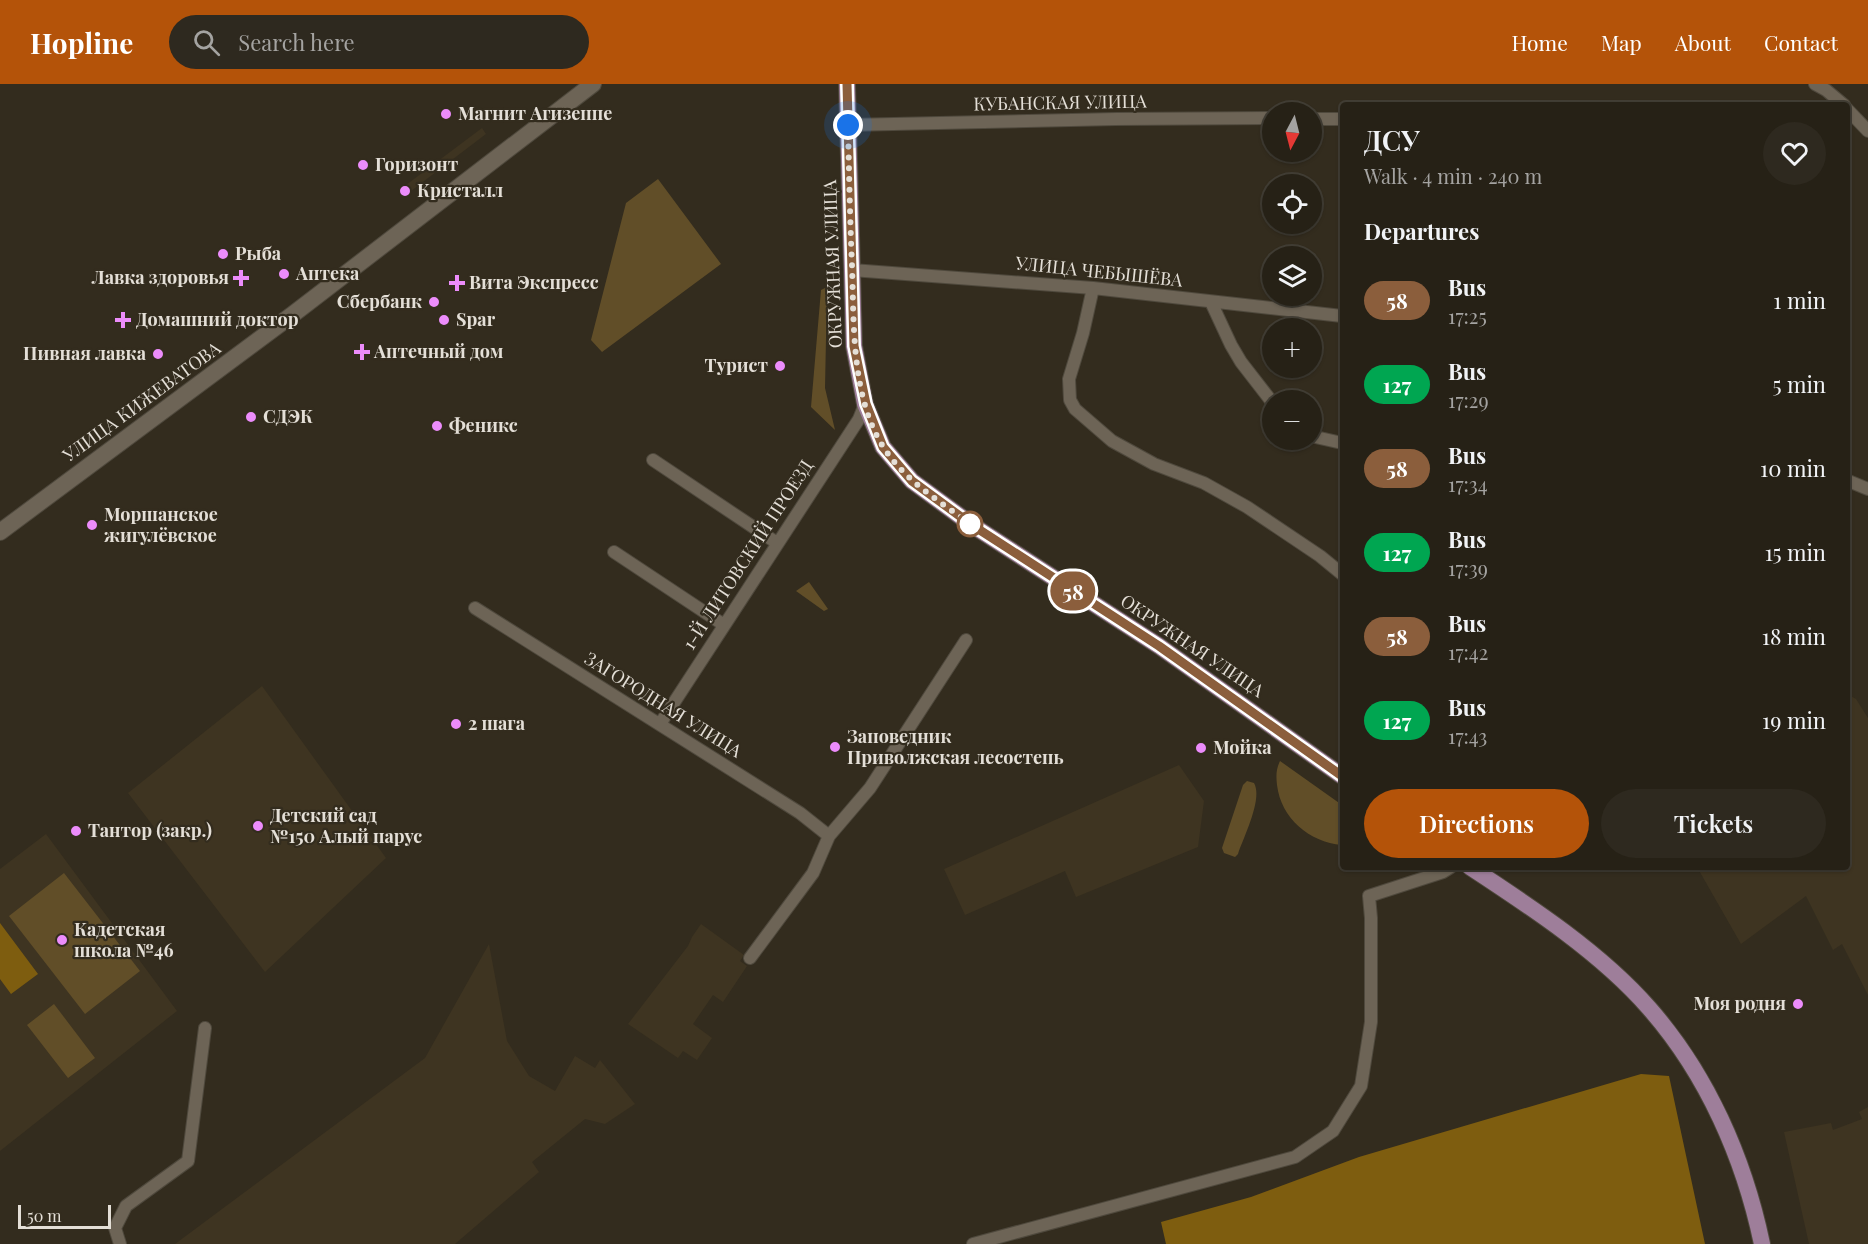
<!DOCTYPE html>
<html lang="en">
<head>
<meta charset="utf-8">
<style>
	:root { --surface:#262116; --page:#2e291f; --text:#f1f3f6; --muted:#a4a3a1; --line:#423e35; --accent:#b45309 }
	body { margin:0; font-family:"Playfair Display",serif; background:var(--page); color:var(--text); height:100vh; display:flex; flex-direction:column; font-size:22px; white-space:nowrap }
	* { box-sizing:border-box; margin:0 }
	p { font-size:20px; color:var(--muted) }
	.icon { flex:none; width:33px; height:33px; fill:none; stroke:currentColor; stroke-width:2; stroke-linecap:round; stroke-linejoin:round }
	.map { position:relative; flex:1; overflow:hidden }
	.panel { position:absolute; left:1340px; top:18px; width:510px; height:768px; display:flex; flex-direction:column; background:var(--surface); border-radius:6px; box-shadow:0 2px 4px #0004,0 0 0 2px var(--line) }
	.panel>* { flex:none }
	.badge { padding:0 12px; border-radius:20px; font-size:21px; line-height:39px }
	.needle { width:39px; rotate:187deg }
	.tools { position:absolute; left:1262px; top:18px; display:grid; gap:12px }
	.tools a { display:grid; place-items:center; width:60px; height:60px; border-radius:50%; background:var(--surface); box-shadow:0 2px 4px #0004,0 0 0 2px var(--line); font-size:30px }
	.scale { position:absolute; left:18px; bottom:15px; width:93px; box-sizing:border-box; padding-left:6px; border:3px solid #e4dfd7; border-top:0; font-size:16px; line-height:21px; white-space:nowrap; color:#e4dfd7; -webkit-text-stroke:4px #332c1e; paint-order:stroke }
	.you { position:absolute; width:30px; height:30px; margin:-15px; border:4px solid #fff; border-radius:50%; background:#1a73e8; box-shadow:0 0 0 9px #1a73e833 }
	.map>.badge { position:absolute; translate:-50% -50%; box-shadow:0 0 0 3px #fff }
	h2 { padding:0 24px; font-size:22px; line-height:54px }
	.round { display:grid; place-items:center; flex:none; width:63px; height:63px; border-radius:32px; background:var(--page) }
	.summary { display:flex; align-items:center; justify-content:space-between; height:102px; padding:0 24px }
	h1 { font-size:28px; font-weight:600; line-height:45px }
	.cta { display:flex; gap:12px; margin-top:auto; padding:12px 24px }
	.cta a { flex:1; height:69px; border-radius:36px; background:var(--accent); color:#fff; font-size:24px; font-weight:600; line-height:69px; text-align:center }
	.cta a+a { background:var(--page); color:var(--text) }
	ul { padding:0; list-style:none }
	li { display:flex; align-items:center; gap:18px; height:84px; padding:0 24px }
	li div { flex:1 }
	li b { display:block; font-size:22px }
	li em { font-style:normal }
	li .badge { min-width:66px; font-weight:700; text-align:center }
	header { display:flex; align-items:center; gap:36px; box-sizing:border-box; height:84px; padding:0 30px; background:var(--accent); color:#fff }
	header strong { font-size:28px }
	nav { display:flex; gap:33px; margin-inline-start:auto; font-size:21px }
	.search { width:420px; height:54px; background:var(--page); display:flex; align-items:center; gap:15px; box-sizing:border-box; padding:0 21px; border-radius:33px; color:var(--muted); font-size:22px }
	.map>svg:first-child { display:block }
	.built { fill:#3e3421 }
	.green { fill:#614e28 }
	.forest { fill:#7e5d0f }
	.lines { fill:none; stroke-linecap:round; stroke-linejoin:round }
	.minor-casing { stroke:#4f493d; stroke-width:14 }
	.secondary-casing { stroke:#4f493d; stroke-width:18 }
	.primary-casing { stroke:#4f493d; stroke-width:18 }
	.minor { stroke:#6d6456; stroke-width:12 }
	.secondary { stroke:#6d6456; stroke-width:16 }
	.primary { stroke:#9e7e9a; stroke-width:16 }
	.line-casing { stroke:#fff; stroke-width:14 }
	.line { stroke:#8b5e3c; stroke-width:9 }
	.walk { stroke:#e4dfd7; stroke-width:6; stroke-dasharray:0 10.8 }
	.poi-dot { fill:#ec8cfb; stroke:#332c1e; stroke-width:2 }
	.stop-dot { fill:#fff; stroke:#8b5e3c; stroke-width:3 }
	.labels { text-anchor:middle; stroke-width:4.5; stroke-linejoin:round; paint-order:stroke }
	.street-label { font-size:18px; fill:#e4dfd7; stroke:#332c1e }
	.poi-label { font-size:18px; font-weight:bold; fill:#e4dfd7; stroke:#332c1e; text-anchor:start }
</style>
</head>
<body>
<header>
<strong>Hopline</strong>
<div class="search"><svg class="icon" aria-label="search" viewBox="0 0 24 24"><circle cx="10" cy="10" r="6"/><path d="M15 15l6 6"/></svg>Search here</div>
<nav><a>Home</a><a>Map</a><a>About</a><a>Contact</a></nav>
</header>
<div class="map">
<svg width="1868" height="1160" viewBox="0 0 1868 1160">
	<rect width="100%" height="100%" fill="#332c1e"/>
	<path class="built" d="M482 44 486 50 411 107 406 101Z
		M262 602 386 774 265 888 128 709Z
		M1847 610 1856 615 1868 634V911L1842 860 1833 866 1806 812 1741 860 1697 783H1846Z
		M1179 681 1204 717 1198 763 1076 813 1065 787 965 831 944 785Z
		M46 750 177 927 0 1067V785Z
		M701 840 744 871 740 877 747 882 723 918 713 911 693 940 712 954 697 976 683 967 678 974 628 940 688 862 692 853Z
		M489 860 507 957 529 992 555 1007 575 972 595 984 600 976 635 1020 605 1040 585 1035 532 1078 539 1088 455 1160H175L425 974Z
		M1868 1023V1160H1809L1784 1048 1831 1039 1833 1046 1862 1035 1859 1028Z"/>
	<path class="green" d="M658 95 721 180 602 268 591 256 626 119Z
		M827 203 825 304 835 346 811 323 821 206Z
		M809 498 828 525 824 527 796 507Z
		M1280 677 1342 721V761C1309 758 1281 734 1277 701 1276 692 1276 685 1280 677Z
		M1247 697 1254 699C1263 715 1244 752 1238 770L1235 773 1224 769 1222 764 1243 701Z
		M64 789 140 887 85 930 9 832Z
		M54 920 95 974 68 994 27 941Z"/>
	<path class="forest" d="M0 839 38 890 11 910 0 895Z
		M1641 990 1669 992 1705 1160H1166L1161 1138 1251 1113 1359 1073Z"/>
	<g class="lines">
		<defs>
			<path id="minor" d="M1815 0 1826 6 1844 21
				M1846 24 1868 47
				M1311 35H1342
				M848 41 1116 35 1272 34
				M852 186 1093 204 1342 232
				M1093 204 1083 249 1069 295 1070 316 1075 325 1112 357 1154 380 1204 399 1247 423 1320 472 1342 490
				M1211 218 1231 261 1241 278 1272 318
				M1311 352 1342 359
				M653 376 777 459
				M1846 396 1868 405
				M614 468 724 541
				M475 524 800 729 829 752
				M660 640 859 335 865 320
				M750 874 813 789 829 752 870 704 966 556
				M120 1160 115 1144 126 1122 188 1077 205 944
				M973 1160 1295 1073 1333 1047 1361 1002 1371 938V834L1369 812 1443 788 1451 783"/>
			<path id="secondary" d="M0 448 292 231 593 0"/>
			<path id="primary" d="M847 0 854 262 865 320 883 363 912 397 972 441 1159 562 1342 692
				M1470 783C1531 823 1601 869 1649 924 1707 990 1744 1074 1762 1160"/>
		</defs>
		<use href="#minor" class="minor-casing"/>
		<use href="#secondary" class="secondary-casing"/>
		<use href="#primary" class="primary-casing"/>
		<use href="#minor" class="minor"/>
		<use href="#secondary" class="secondary"/>
		<use href="#primary" class="primary"/>
	</g>
	<g class="lines">
		<defs>
			<path id="line" d="M847 0 854 262 866 320 883 363 912 397 972 441 1159 562 1342 692"/>
		</defs>
		<use href="#line" class="line-casing"/>
		<use href="#line" class="line"/>
		<path class="walk" d="M848 41C849 88 850 135 852 182 854 239 851 314 884 364 906 398 941 418 972 441L970 440"/>
	</g>
	<g class="poi-dot">
		<circle cx="446" cy="30" r="6"/>
		<circle cx="363" cy="81" r="6"/>
		<circle cx="405" cy="107" r="6"/>
		<circle cx="223" cy="170" r="6"/>
		<circle cx="284" cy="190" r="6"/>
		<path d="M238 185h6v6h6v6h-6v6h-6v-6h-6v-6h6z"/>
		<path d="M454 190h6v6h6v6h-6v6h-6v-6h-6v-6h6z"/>
		<circle cx="434" cy="218" r="6"/>
		<path d="M120 227h6v6h6v6h-6v6h-6v-6h-6v-6h6z"/>
		<circle cx="444" cy="236" r="6"/>
		<path d="M359 259h6v6h6v6h-6v6h-6v-6h-6v-6h6z"/>
		<circle cx="158" cy="270" r="6"/>
		<circle cx="780" cy="282" r="6"/>
		<circle cx="251" cy="333" r="6"/>
		<circle cx="437" cy="342" r="6"/>
		<circle cx="92" cy="441" r="6"/>
		<circle cx="456" cy="640" r="6"/>
		<circle cx="835" cy="663" r="6"/>
		<circle cx="1201" cy="664" r="6"/>
		<circle cx="258" cy="742" r="6"/>
		<circle cx="76" cy="747" r="6"/>
		<circle cx="62" cy="856" r="6"/>
		<circle cx="1798" cy="920" r="6"/>
	</g>
	<circle class="stop-dot" cx="970" cy="440" r="12"/>
	<g class="labels">
		<g class="street-label">
			<text transform="translate(1060 19) rotate(-1)" y="6">КУБАНСКАЯ УЛИЦА</text>
			<text transform="translate(833 180) rotate(-92)" y="6">ОКРУЖНАЯ УЛИЦА</text>
			<text transform="translate(1099 188) rotate(6)" y="6">УЛИЦА ЧЕБЫШЁВА</text>
			<text transform="translate(142 318) rotate(-36)" y="6">УЛИЦА КИЖЕВАТОВА</text>
			<text transform="translate(748 471) rotate(-57)" y="6">1-Й ЛИТОВСКИЙ ПРОЕЗД</text>
			<text transform="translate(1192 562) rotate(34)" y="6">ОКРУЖНАЯ УЛИЦА</text>
			<text transform="translate(663 621) rotate(32)" y="6">ЗАГОРОДНАЯ УЛИЦА</text>
		</g>
		<g class="poi-label">
			<text x="458" y="36">Магнит Агизеппе</text>
			<text x="375" y="87">Горизонт</text>
			<text x="417" y="113">Кристалл</text>
			<text x="235" y="176">Рыба</text>
			<text x="296" y="196">Аптека</text>
			<text x="229" y="200" text-anchor="end">Лавка здоровья</text>
			<text x="469" y="205">Вита Экспресс</text>
			<text x="422" y="224" text-anchor="end">Сбербанк</text>
			<text x="136" y="242">Домашний доктор</text>
			<text x="456" y="242">Spar</text>
			<text x="374" y="274">Аптечный дом</text>
			<text x="146" y="276" text-anchor="end">Пивная лавка</text>
			<text x="768" y="288" text-anchor="end">Турист</text>
			<text x="263" y="339">СДЭК</text>
			<text x="449" y="348">Феникс</text>
			<text x="104" y="437">Моршанское<tspan x="104" dy="21">жигулёвское</tspan></text>
			<text x="468" y="646">2 шага</text>
			<text x="847" y="659">Заповедник<tspan x="847" dy="21">Приволжская лесостепь</tspan></text>
			<text x="1213" y="670">Мойка</text>
			<text x="270" y="738">Детский сад<tspan x="270" dy="21">№150 Алый парус</tspan></text>
			<text x="88" y="753">Тантор (закр.)</text>
			<text x="74" y="852">Кадетская<tspan x="74" dy="21">школа №46</tspan></text>
			<text x="1786" y="926" text-anchor="end">Моя родня</text>
		</g>
	</g>
</svg>
<div class="tools">
<a><svg class="needle" viewBox="-14 -14 28 28"><path d="M0-13l5 13h-10z" fill="#e53935"/><path d="M0 13l5-13h-10z" fill="#a4a3a1"/></svg></a>
<a><svg class="icon" aria-label="locate" viewBox="0 0 24 24"><circle cx="12" cy="12" r="6"/><path d="M12 2v4M12 18v4M2 12h4M18 12h4"/></svg></a>
<a><svg class="icon" aria-label="layers" viewBox="0 0 24 24"><path d="M12 4l9 5-9 5-9-5zM3 14l9 5 9-5"/></svg></a>
<a>+</a>
<a>−</a>
</div>
<div class="scale">50 m</div>
<div class="you" style="left:848px;top:41px"></div>
<b class="badge" style="left:1073px;top:507px;background:#8b5e3c;color:#fff">58</b>
<section class="panel">
<div class="summary"><div><h1>ДСУ</h1><p>Walk · 4 min · 240 m</p></div><a class="round"><svg class="icon" aria-label="heart" viewBox="0 0 24 24"><path d="M12 20l-8-8c-3-5 5-10 8-4 3-6 11-1 8 4z"/></svg></a></div>
<h2>Departures</h2>
<ul>
<li><span class="badge" style="background:#8b5e3c;color:#fff">58</span><div><b>Bus</b><p>17:25</p></div><em>1 min</em></li>
<li><span class="badge" style="background:#00a651;color:#fff">127</span><div><b>Bus</b><p>17:29</p></div><em>5 min</em></li>
<li><span class="badge" style="background:#8b5e3c;color:#fff">58</span><div><b>Bus</b><p>17:34</p></div><em>10 min</em></li>
<li><span class="badge" style="background:#00a651;color:#fff">127</span><div><b>Bus</b><p>17:39</p></div><em>15 min</em></li>
<li><span class="badge" style="background:#8b5e3c;color:#fff">58</span><div><b>Bus</b><p>17:42</p></div><em>18 min</em></li>
<li><span class="badge" style="background:#00a651;color:#fff">127</span><div><b>Bus</b><p>17:43</p></div><em>19 min</em></li>
</ul>
<div class="cta"><a>Directions</a><a>Tickets</a></div>
</section>
</div>
</body>
</html>
